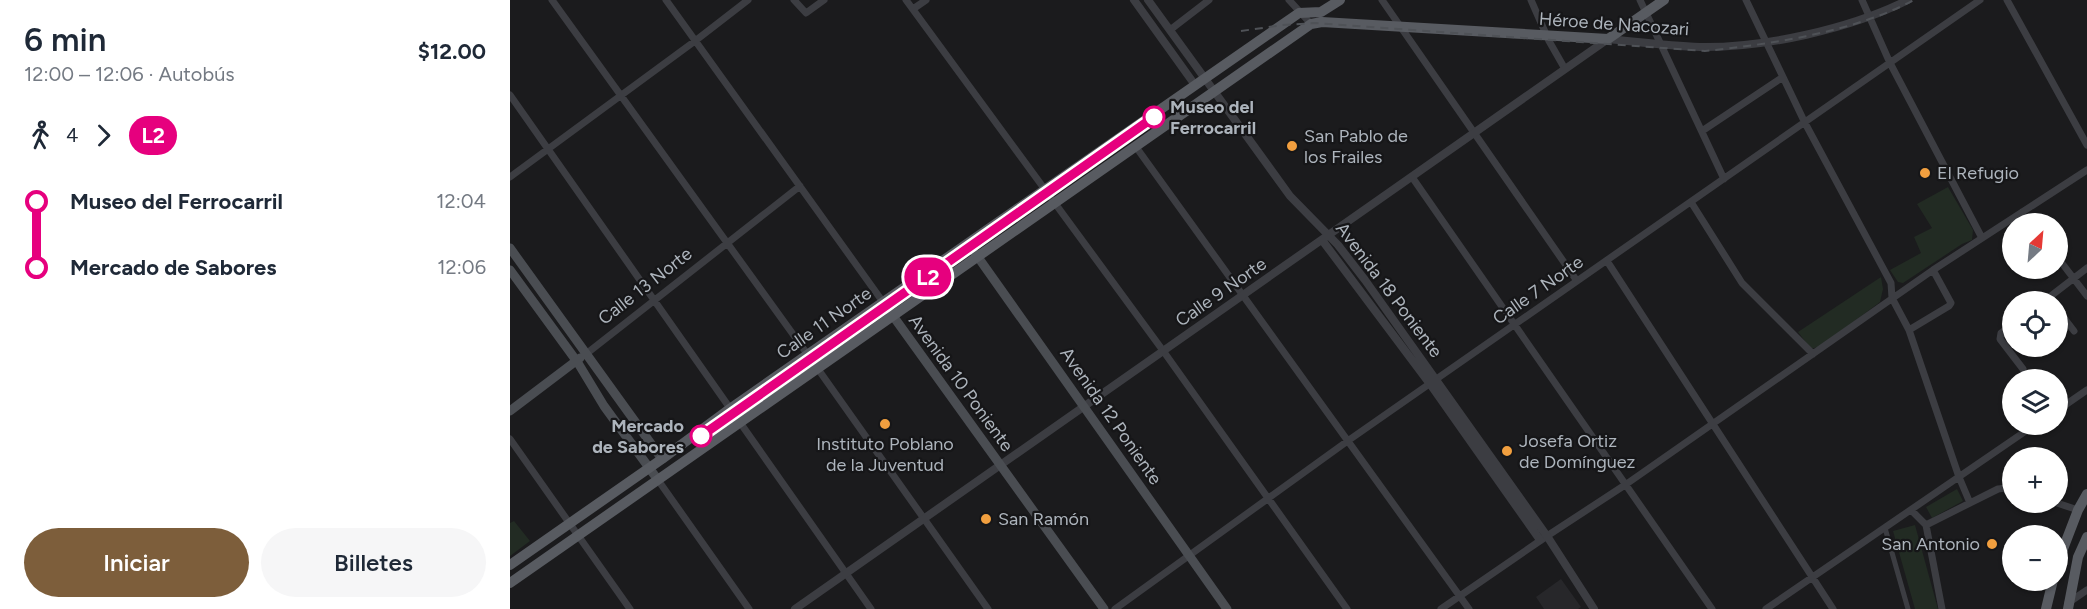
<!DOCTYPE html>
<html lang="es">
<head>
<meta charset="utf-8">
<style>
	:root { --surface:#fff; --page:#f6f6f7; --text:#1f2937; --muted:#747a83; --accent:#7d5e3b }
	body { margin:0; font-family:Figtree,sans-serif; background:var(--page); color:var(--text); height:100vh; display:flex; flex-direction:column; font-size:22px; white-space:nowrap }
	* { box-sizing:border-box; margin:0 }
	p { font-size:20px; color:var(--muted) }
	.icon { flex:none; width:33px; height:33px; fill:none; stroke:currentColor; stroke-width:2; stroke-linecap:round; stroke-linejoin:round }
	.map { position:relative; flex:1; overflow:hidden }
	.drawer { display:flex; flex-direction:column; background:var(--surface); width:510px }
	.drawer>* { flex:none }
	.badge { padding:0 12px; border-radius:20px; font-size:21px; line-height:39px }
	.needle { width:39px; rotate:26deg }
	.buttons { position:absolute; left:1492px; top:213px; display:grid; gap:12px }
	.buttons a { display:grid; place-items:center; width:66px; height:66px; border-radius:50%; background:var(--surface); box-shadow:0 2px 4px #0004; font-size:30px }
	.map>.badge { position:absolute; translate:-50% -50%; box-shadow:0 0 0 3px #fff }
	.legs { display:flex; align-items:center; gap:9px; height:66px; padding:0 24px; font-size:20px }
	.legs p { margin-inline-start:auto }
	.head { display:flex; align-items:center; justify-content:space-between; height:102px; padding:0 24px }
	h1 { font-size:33px; font-weight:600; line-height:45px }
	.cta { display:flex; gap:12px; margin-top:auto; padding:12px 24px }
	.cta a { flex:1; height:69px; border-radius:36px; background:var(--accent); color:#fff; font-size:24px; font-weight:600; line-height:69px; text-align:center }
	.cta a+a { background:var(--page); color:var(--text) }
	ul { padding:0 24px; list-style:none }
	li { display:flex; align-items:center; gap:21px; height:66px; font-size:22px }
	li i { display:grid; place-items:center; width:9px; height:100%; margin:0 8px; background:currentColor }
	li i::after { content:''; width:15px; height:15px; margin:-8px; border:4px solid; border-radius:50%; background:var(--surface) }
	li p { margin-inline-start:auto }
	li:first-child i { background:linear-gradient(#0000 50%,currentColor 0) }
	li:last-child i { background:linear-gradient(currentColor 50%,#0000 0) }
	main { display:flex; flex:1; min-height:0 }
	.map>svg:first-child { display:block }
	.built { fill:#27272a }
	.green { fill:#222b23 }
	.lines { fill:none; stroke-linecap:round; stroke-linejoin:round }
	.pedestrian { stroke:#3c3d42; stroke-width:5 }
	.minor { stroke:#3c3d42; stroke-width:7 }
	.tertiary { stroke:#3c3d42; stroke-width:8 }
	.secondary { stroke:#4a4d52; stroke-width:9 }
	.primary { stroke:#585b61; stroke-width:10 }
	.rail { stroke:#4f5257; stroke-width:2; stroke-dasharray:8 6; stroke-linecap:butt }
	.line-1-casing { stroke:#fff; stroke-width:14 }
	.line-1 { stroke:#e6007e; stroke-width:9 }
	.stop-1-dot { fill:#fff; stroke:#e6007e; stroke-width:3 }
	.poi-dot { fill:#f19f3f; stroke:#161618; stroke-width:2 }
	.labels { text-anchor:middle; stroke-width:4.5; stroke-linejoin:round; paint-order:stroke }
	.street-label { font-size:18px; fill:#adb4bc; stroke:#161618 }
	.stop-label { font-size:18px; font-weight:bold; fill:#adb4bc; stroke:#161618; text-anchor:start }
	.poi-label { font-size:18px; fill:#adb4bc; stroke:#161618; text-anchor:start }
</style>
</head>
<body>
<main>
<section class="drawer">
<div class="head"><div><h1>6 min</h1><p>12:00 – 12:06 · Autobús</p></div><b>$12.00</b></div>
<div class="legs"><svg class="icon" aria-label="walk" viewBox="0 0 24 24"><circle cx="13" cy="4" r="2"/><path d="M13 8l-2 6 4 7M11 14l-3 7M7 12l3-4h3l4 4"/></svg>4<svg class="icon" aria-label="forward" viewBox="0 0 24 24"><path d="M9 5l7 7-7 7"/></svg><b class="badge" style="background:#e6007e;color:#fff">L2</b></div>
<ul>
<li><i style="color:#e6007e"></i><b>Museo del Ferrocarril</b><p>12:04</p></li>
<li><i style="color:#e6007e"></i><b>Mercado de Sabores</b><p>12:06</p></li>
</ul>
<div class="cta"><a>Iniciar</a><a>Billetes</a></div>
</section>
<div class="map">
<svg width="1577" height="609" viewBox="0 0 1577 609">
	<rect width="100%" height="100%" fill="#1b1b1d"/>
	<path class="built" d="M1051 579 1071 607 1068 609H1034L1026 597Z"/>
	<path class="green" d="M1438 187 1463 230 1462 240 1452 244 1393 283 1388 282 1380 270 1411 253 1404 237 1422 228 1407 204Z
		M1371 277 1373 289 1370 302 1311 346 1301 349 1288 332Z
		M1447 489 1453 501 1422 518 1416 507Z
		M4 521 20 541 0 556V523Z
		M1405 525 1428 609H1405L1383 531Z"/>
	<g class="lines">
		<path class="pedestrian" d="M1375 528 1398 609"/>
		<path class="minor" d="M42 0 303 362 478 609
			M156 0 373 302
			M284 0 296 13 314 0
			M396 0 654 352 837 609
			M779 0 801 24
			M872 0 1067 281
			M1021 0 1039 41 1055 69
			M1130 0 1214 179
			M1236 0 1295 123 1381 283 1382 298 1399 330 1449 477 1460 503
			M1352 0 1380 63 1472 238
			M1497 0 1577 145
			M403 9 416 0
			M660 30 699 0
			M0 95 361 609
			M1192 131 1273 77
			M626 147 959 609
			M0 177 185 41 238 0
			M902 177 1202 609
			M1181 202 1232 283 1303 354
			M1512 212 1521 224
			M1548 258 1577 296
			M1097 261 1323 609
			M1533 302 1577 268
			M1548 310 1564 331
			M1503 324 1491 333 1490 339 1513 369
			M1399 330 1439 306 1441 303 1423 270
			M1538 346 1541 349
			M76 354 290 186
			M1548 410 1577 390
			M0 439 120 609
			M148 480 239 609
			M1544 502 1568 510
			M1401 510 1416 525 1432 609
			M1416 525 1488 489 1496 488 1503 489
			M1558 603 1577 590
			M605 609 839 440 1470 0
			M931 609 1037 536 1115 485 1423 270 1577 170
			M1256 609 1526 424"/>
		<path class="tertiary" d="M624 0 685 85
			M638 0 780 196 828 245 855 280 1037 536 1084 609
			M812 240 920 384 1030 540
			M285 609 1098 39C1129 42 1159 46 1190 47 1254 48 1340 29 1398 0"/>
		<path class="secondary" d="M458 243 717 609
			M0 248 152 459
			M0 270 68 363 94 406 148 480
			M373 302 594 609
			M0 411 70 358"/>
		<path class="primary" d="M1548 562 1568 510 1577 494
			M0 565 152 459 221 408 789 13 811 12 830 0
			M0 583 801 24 812 22 1098 39 1154 0
			M1536 609 1543 580
			M1558 609 1568 557 1577 537"/>
		<path class="rail" d="M731 31 773 25 805 23 1195 51C1262 44 1344 32 1404 0"/>
	</g>
	<g class="lines">
		<defs>
			<path id="line-1" d="M191 436 644 117"/>
		</defs>
		<use href="#line-1" class="line-1-casing"/>
		<use href="#line-1" class="line-1"/>
	</g>
	<g class="stop-1-dot">
		<circle cx="644" cy="117" r="10"/>
		<circle cx="191" cy="436" r="10"/>
	</g>
	<g class="poi-dot">
		<circle cx="782" cy="146" r="6"/>
		<circle cx="1415" cy="173" r="6"/>
		<circle cx="375" cy="424" r="6"/>
		<circle cx="997" cy="451" r="6"/>
		<circle cx="476" cy="519" r="6"/>
		<circle cx="1482" cy="544" r="6"/>
	</g>
	<g class="labels">
		<g class="street-label">
			<text transform="translate(1104 24) rotate(4)" y="6">Héroe de Nacozari</text>
			<text transform="translate(135 286) rotate(-38)" y="6">Calle 13 Norte</text>
			<text transform="translate(879 290) rotate(53)" y="6">Avenida 18 Poniente</text>
			<text transform="translate(1028 290) rotate(-35)" y="6">Calle 7 Norte</text>
			<text transform="translate(711 292) rotate(-35)" y="6">Calle 9 Norte</text>
			<text transform="translate(314 323) rotate(-35)" y="6">Calle 11 Norte</text>
			<text transform="translate(451 383) rotate(54)" y="6">Avenida 10 Poniente</text>
			<text transform="translate(601 416) rotate(55)" y="6">Avenida 12 Poniente</text>
		</g>
		<g class="stop-label">
			<text x="660" y="113">Museo del<tspan x="660" dy="21">Ferrocarril</tspan></text>
			<text x="174" y="432" text-anchor="end">Mercado<tspan x="174" dy="21">de Sabores</tspan></text>
		</g>
		<g class="poi-label">
			<text x="794" y="142">San Pablo de<tspan x="794" dy="21">los Frailes</tspan></text>
			<text x="1427" y="179">El Refugio</text>
			<text x="1009" y="447">Josefa Ortiz<tspan x="1009" dy="21">de Domínguez</tspan></text>
			<text x="375" y="450" text-anchor="middle">Instituto Poblano<tspan x="375" dy="21">de la Juventud</tspan></text>
			<text x="488" y="525">San Ramón</text>
			<text x="1470" y="550" text-anchor="end">San Antonio</text>
		</g>
	</g>
</svg>
<div class="buttons">
<a><svg class="needle" viewBox="-14 -14 28 28"><path d="M0-13l5 13h-10z" fill="#e53935"/><path d="M0 13l5-13h-10z" fill="#747a83"/></svg></a>
<a><svg class="icon" aria-label="locate" viewBox="0 0 24 24"><circle cx="12" cy="12" r="6"/><path d="M12 2v4M12 18v4M2 12h4M18 12h4"/></svg></a>
<a><svg class="icon" aria-label="layers" viewBox="0 0 24 24"><path d="M12 4l9 5-9 5-9-5zM3 14l9 5 9-5"/></svg></a>
<a>+</a>
<a>−</a>
</div>
<b class="badge" style="left:418px;top:277px;background:#e6007e;color:#fff">L2</b>
</div>
</main>
</body>
</html>
